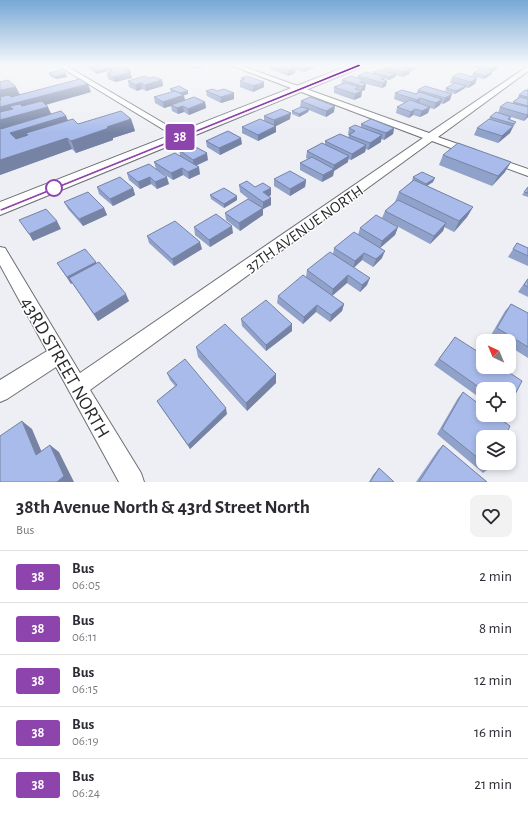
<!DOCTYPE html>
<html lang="en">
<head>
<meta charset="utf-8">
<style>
	:root { --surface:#fff; --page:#f2f2f3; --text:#2b2b33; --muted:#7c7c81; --line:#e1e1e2 }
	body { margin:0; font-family:"Alegreya Sans",sans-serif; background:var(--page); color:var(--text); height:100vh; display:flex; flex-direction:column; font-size:15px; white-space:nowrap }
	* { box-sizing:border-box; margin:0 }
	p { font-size:13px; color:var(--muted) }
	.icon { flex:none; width:22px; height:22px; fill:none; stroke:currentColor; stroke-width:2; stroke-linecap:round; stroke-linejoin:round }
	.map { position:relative; height:482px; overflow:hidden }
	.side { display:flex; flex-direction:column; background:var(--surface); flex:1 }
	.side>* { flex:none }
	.badge { padding:0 8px; border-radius:3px; font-size:14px; line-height:26px }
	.needle { width:26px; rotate:316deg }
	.fabs { position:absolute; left:476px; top:334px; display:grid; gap:8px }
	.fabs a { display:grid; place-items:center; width:40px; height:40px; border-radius:8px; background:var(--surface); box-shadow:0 2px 6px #0003; font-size:20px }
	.map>.badge { position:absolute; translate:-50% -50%; box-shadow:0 0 0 2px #fff }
	.round { display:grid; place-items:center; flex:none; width:42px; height:42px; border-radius:8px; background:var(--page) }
	.headline { display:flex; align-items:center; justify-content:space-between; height:68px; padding:0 16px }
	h1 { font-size:19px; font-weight:700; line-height:30px }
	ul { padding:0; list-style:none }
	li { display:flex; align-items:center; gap:12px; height:52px; padding:0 16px; border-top:1px solid var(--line) }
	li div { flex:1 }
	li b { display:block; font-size:15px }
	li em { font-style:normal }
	li .badge { min-width:44px; font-weight:700; text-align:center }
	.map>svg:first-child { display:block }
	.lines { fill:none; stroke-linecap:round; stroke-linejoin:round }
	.street-casing { stroke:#6c6e72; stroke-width:2 }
	.secondary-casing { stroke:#6c6e72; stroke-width:2 }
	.street { fill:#fff; fill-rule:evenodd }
	.secondary { fill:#fff; fill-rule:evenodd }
	.wall { fill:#90a1ca }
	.shaded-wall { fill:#7683a4 }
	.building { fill:#a8bbeb; stroke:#7683a4 }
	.line { fill:#8e44ad; stroke:#fff }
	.stop-dot { fill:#fff; stroke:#8e44ad; stroke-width:2 }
	.labels { text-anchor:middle; stroke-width:3; stroke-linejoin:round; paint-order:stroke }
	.street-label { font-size:16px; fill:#292a2b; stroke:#fff }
	.near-street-label { font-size:19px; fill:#292a2b; stroke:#fff }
</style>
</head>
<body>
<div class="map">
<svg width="528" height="482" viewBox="0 0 528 482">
	<rect width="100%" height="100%" fill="#edeff4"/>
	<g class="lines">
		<defs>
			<path id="street" d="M57 65H65L187 137 185 139H179Z
				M230 65H239L429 133 528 66V71L438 137 475 150 476 152 475 154H467L432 141 90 390 141 473 144 482H119L56 367 7 399 0 402V380L47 351 0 265V247L5 248 80 373 423 138Z
				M491 156 528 169V176L487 161 486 159 487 157Z"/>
			<path id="secondary" d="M350 65H364L362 67 0 215V202Z"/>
		</defs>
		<use href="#street" class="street-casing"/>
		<use href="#secondary" class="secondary-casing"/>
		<use href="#street" class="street"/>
		<use href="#secondary" class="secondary"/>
	</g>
	<path class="wall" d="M86 65H112L110 66 113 67V69L129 68 132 78 115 82 108 79 107 73H110L109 71 97 74 92 71V70L87 67Z
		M187 65H206V66L194 69 188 67Z
		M270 65H327L321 67 316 65V67L304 72 295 69V73L288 76 270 69Z
		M464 65H503L500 67H498L497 69 492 72V74L484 79 472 76 473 73 480 69Z
		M384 66 416 67 415 69 410 72 409 74 402 77 396 75 395 77 389 80 384 79V80L386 86 382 88 363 83 365 90 362 91 361 97 354 100 334 93V87L341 84 342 80 358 78V76L373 74V72L383 70Z
		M49 73 66 74 67 77 56 79 50 76Z
		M452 77 477 78 475 84 468 88 465 87V88L455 94 445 91 446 88 454 84 450 83Z
		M149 78 162 80 163 86 146 91 142 89 137 91 129 87 128 81Z
		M241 78 264 87 253 92 240 87V81H241Z
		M0 82 20 94 91 92 46 105 51 114 66 116 68 121 78 124 131 119 135 131 113 138V140L76 153 72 149 0 175Z
		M528 88V117L524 121 511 117 510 120 516 122 510 133 498 143 474 135 477 128 489 119 490 117 498 113 500 107 513 103 517 99 519 95 526 91Z
		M170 89 188 91V94L183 95 185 100 205 102 206 108 189 115 184 112 178 114 172 111 171 106 164 108 155 103 154 97 171 92Z
		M418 90 450 100 443 104 441 103 440 105 434 109 430 108 428 113 420 117 413 115 409 118 396 113 397 107 405 103 394 99 395 93 416 94Z
		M206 91H217L234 93V99L221 103 207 96Z
		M301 101 334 112 326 117 309 110 308 112 299 117 292 114V111L301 107H300Z
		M264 116 290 119 276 126V132L258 141 242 133V127L264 120Z
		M361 124 394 128 393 134 384 140 381 139V142L368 150 366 149 365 152 351 160 348 159V162L334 171 333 176 322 182 300 170V163L308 159 306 158 307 151 325 144V141L348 138 349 135H348L349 128 361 127Z
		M206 141 242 144 220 155 207 147Z
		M179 150 208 160 196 166 200 174 189 179 183 175 173 180 156 169 154 162 180 155Z
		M443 155 505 172 492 186 439 165Z
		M149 164 169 184 157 189 151 184 140 189 129 180 127 173Z
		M413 177 433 182 427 186 473 207 467 217 454 232 444 227 443 231 430 244 382 218 385 211 395 202 399 192 412 181Z
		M274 179 306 180 305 187 290 196 274 186Z
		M239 185 255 187 271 195 269 196 271 198V205L263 209V215L240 231 226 220 225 213 255 204 240 192Z
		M97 187 133 188 135 195 113 206 99 194Z
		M528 187V197L522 195Z
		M210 195 237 200 224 208 211 199Z
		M64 202 104 208 107 215 83 226 68 209Z
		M194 227 233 233 210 247 195 235Z
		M398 227 395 235 380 248 382 258 373 267 362 260 354 268 367 285 360 292 347 283 332 296 344 304 342 311 330 322 316 312 303 324 277 303 278 296 306 277 307 270 333 254 334 248 358 235 360 228Z
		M147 236 202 249 174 266 149 243Z
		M517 243 528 248V266L508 257Z
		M57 263H97L129 301 98 321 72 283 71 284Z
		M528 278V297L518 292Z
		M511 304 528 313V358L509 346V341H500L491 335 505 311Z
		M241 319 292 324V331L266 351 242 326Z
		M455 337 483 389V400L434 365Z
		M196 347 276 374V383L247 411 198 357Z
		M167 373 227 414 190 449 160 406 157 401 175 386 170 380Z
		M463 392 483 437V463H493L490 468 483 473 437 434 458 398Z
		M443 445 487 482H416L438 450Z
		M379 468 394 482H369L373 475Z"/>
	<path class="shaded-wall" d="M90 65H112L94 70 92 68V70H91Z
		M200 65H206V66L194 69 193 67Z
		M295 65V68H296L295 73 288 76V70L291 66Z
		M309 65H316V67L304 72 305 67Z
		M322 65H327L321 67Z
		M497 65H499L497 69 492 72V74L484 79 485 76 492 71 494 67Z
		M113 67V69L97 74 96 71Z
		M416 67 415 69 410 72 409 74 402 77 404 72Z
		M129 68 132 78 115 82 113 77 124 69Z
		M66 74 67 77 56 79 55 77Z
		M396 74 395 77 389 80V77Z
		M477 78 475 84 468 88 471 82Z
		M162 80 163 86 146 91 145 85Z
		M387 81 386 86 382 88 383 83Z
		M264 82V87L253 92V86Z
		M141 83 142 89 137 91 135 85Z
		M88 84 91 92 15 113 13 109 10 106 14 113 0 117V107Z
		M366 84 365 90 362 91 361 97 354 100 355 94 361 91 362 86Z
		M466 86 465 88 455 94 456 91Z
		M16 87 20 95 1 100 0 98V90Z
		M188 91V94L179 97V94Z
		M234 93V99L221 103V97Z
		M452 94 450 100 443 104 445 98Z
		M184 95 185 101 171 105V106L164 108 163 102Z
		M420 98 419 104 415 106 417 100Z
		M442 99 440 105 434 109 436 103Z
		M205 102 206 108 189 115 188 109Z
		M183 106 184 112 178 114 177 108Z
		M335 106 334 112 326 117V111Z
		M48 107 53 118 0 132V120Z
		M430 107 428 113 420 117 422 111Z
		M309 109 308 112 299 117V114Z
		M415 109 413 115 409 118 411 112Z
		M291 113 290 119 274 127V120Z
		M528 114V117L524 121 527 115Z
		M66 116 71 128 28 135 26 133 30 141 17 145 10 133Z
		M131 119 135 131 113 138V140L76 153 71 141 107 127Z
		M276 126V132L258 141V135Z
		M513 126 510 133 498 143 502 136Z
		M394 128 393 134 384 140 386 133Z
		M382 135 381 142 368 150 370 143Z
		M67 138 72 149 0 175V160Z
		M241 138 242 144 220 155 219 148Z
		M366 145 365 152 351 160 352 154Z
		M207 153 208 160 194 166 193 160Z
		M349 156 348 162 334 171 333 176 322 182 323 175 333 170 334 165Z
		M511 162 505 172 492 186 498 176Z
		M199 167 200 174 189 179 188 172Z
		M182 168 183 175 173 180 171 173Z
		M150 177 151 184 140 189 138 182Z
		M167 177 169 184 157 189 155 182Z
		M435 178 433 182 425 187 426 184Z
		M306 180 305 187 290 196V189Z
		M133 188 135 195 113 206 110 199Z
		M271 188V195L263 199V192Z
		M237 196V200L224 208V204Z
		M271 198V205L263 209V215L240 231 239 223 263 208V202Z
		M473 207 467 217 454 232 459 221Z
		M104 208 107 215 83 226 79 219Z
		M57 221 61 229 33 241 29 234Z
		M446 223 443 231 430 244 434 236Z
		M232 226 233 233 210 247 209 240Z
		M398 227 395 235 380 248 382 241Z
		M200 242 202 249 174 266 172 259Z
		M385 251 382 258 373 267 376 259Z
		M364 253 362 260 353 268 355 261Z
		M96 262 99 269 69 278 72 283 71 284 67 277Z
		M348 275 347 283 332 296 333 289Z
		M370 278 367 285 360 292 362 285Z
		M126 294 129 301 98 321 94 314Z
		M344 304 342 311 330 322 331 315Z
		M317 305 316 312 303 324 304 317Z
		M292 324V331L266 351V345Z
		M276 374V383L247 411 246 403Z
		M226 408 227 414 190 449 188 445Z
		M22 421 32 429 46 462 36 455Z
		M50 445 59 452 74 482H57Z"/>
	<path class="building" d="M105 65H109L113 67 96 71 92 68Z
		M189 65H200L193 67Z
		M273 65H294L291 66 296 68 288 70Z
		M300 65H309L305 67Z
		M386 65H397L410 69 404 72 384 66Z
		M397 65H410L416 67 410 69Z
		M486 65H497L494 67Z
		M126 66 129 68 124 69 131 72 113 77 107 73 112 72 109 70Z
		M481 68 493 71 485 76 473 73Z
		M61 70 66 74 55 77 49 73Z
		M380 70 396 74 389 77 373 72Z
		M366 72 385 77 381 79 387 81 383 83 358 76Z
		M459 73 477 78 471 82 452 77Z
		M145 76 149 78 154 77 162 80 145 85 141 83 135 85 128 81Z
		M247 76 264 82 253 86 240 81 245 79 241 78Z
		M351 76 364 80 360 82 366 84 362 86 342 80Z
		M80 79 88 84 0 107V100H1L0 97 9 95 11 97Z
		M8 80 16 87 0 90V82Z
		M346 83 359 87 355 89 362 91 355 94 334 87Z
		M455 83 466 86 456 91 446 88Z
		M179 86 188 91 180 93 170 89Z
		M425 86 452 94 445 98 418 90Z
		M213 89 217 91 224 89 234 93 221 97 206 91Z
		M402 90 416 94 419 92 442 99 436 103 420 98 417 100 395 93Z
		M525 90 528 91V97L519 95Z
		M175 91 184 95 163 102 154 97Z
		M194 97 205 102 188 109 183 106 177 108 171 105Z
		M310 97 335 106 326 111 301 101Z
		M520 97 528 99V106L513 102Z
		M410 100 430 107 422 111 415 109 411 112 397 107Z
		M42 101 48 107 0 120V112L13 109 10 106 20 104 22 106Z
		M507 102 528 107V114L527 115 500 107Z
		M301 107 309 109 299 114 292 111Z
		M281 109 291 113 274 120 264 116Z
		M61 111 66 116 10 133 16 139 28 135 26 133 73 119 78 124 121 111 131 119 107 127 109 128 71 141 67 138 0 160V128L1 129Z
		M496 112 511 117 508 119 516 122 514 124 490 117Z
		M260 119 276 126 258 135 242 127Z
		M371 119 394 128 386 133 361 124Z
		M489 119 513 126 502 136 477 128Z
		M355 125 382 135 370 143 349 135 355 131 349 128Z
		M228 131 241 138 219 148 206 141Z
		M340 134 366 145 352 154 325 141Z
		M322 143 349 156 334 165 307 151Z
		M458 143 511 162 498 176 443 155Z
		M192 145 207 153 193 160 179 150Z
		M175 153 199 167 188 172 182 168 171 173 154 162Z
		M312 157 334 169 323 175 300 163Z
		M149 164 167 177 155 182 150 177 138 182 127 173Z
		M290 171 306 180 290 189 274 179Z
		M422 172 435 178 426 184 413 177Z
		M120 177 133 188 110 199 97 187Z
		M414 180 473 207 459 221 399 192Z
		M247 181 255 187 263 183 271 188 263 192 271 198 263 202 239 185Z
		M528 187V193L524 192Z
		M224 188 237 196 224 204 210 195Z
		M88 192 104 208 79 219 64 202Z
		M248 199 263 208 239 223 225 213Z
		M398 200 446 223 434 236 385 211Z
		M46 209 57 221 29 234 19 220Z
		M216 214 232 226 209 240 194 227Z
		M376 215 398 227 382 241 360 228Z
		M175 221 200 242 172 259 147 236Z
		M354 232 385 251 376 259 364 253 355 261 334 248Z
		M517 243 528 248V256L513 249Z
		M85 249 96 262 67 277 57 263Z
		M330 252 370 278 362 285 348 275 333 289 307 270Z
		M99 262 126 294 94 314 69 278Z
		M303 275 344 304 331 315 317 305 304 317 278 296Z
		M528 279V287L524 285Z
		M266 300 292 324 266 345 241 319Z
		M511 304 528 313V347L497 328Z
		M225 324 276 374 246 403 196 347Z
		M455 337 483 355V367H501L522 381 509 406V389H483V390L439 359Z
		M185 359 226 408 188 445 157 401 177 385 167 373Z
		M463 392 483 407V415H495L510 426 505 437H483V462L442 429Z
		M22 421 36 455 50 445 64 476 57 482H0V436Z
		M443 445 487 482H419Z
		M484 463H493L490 468Z
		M379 468 394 482H370Z"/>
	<linearGradient id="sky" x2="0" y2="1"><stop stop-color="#76a8d6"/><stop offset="0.49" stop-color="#f7f8fa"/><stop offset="1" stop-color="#f7f8fa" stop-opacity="0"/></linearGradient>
	<rect width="528" height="133" fill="url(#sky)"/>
	<path class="line" d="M359 64 361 66 2 211H0V209Z"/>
	<circle class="stop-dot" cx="54" cy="188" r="8"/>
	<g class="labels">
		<g class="street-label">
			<text transform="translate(304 228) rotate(-35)" y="6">37TH AVENUE NORTH</text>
		</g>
		<g class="near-street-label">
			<text transform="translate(66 367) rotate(60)" y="7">43RD STREET NORTH</text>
		</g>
	</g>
</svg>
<div class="fabs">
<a><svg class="needle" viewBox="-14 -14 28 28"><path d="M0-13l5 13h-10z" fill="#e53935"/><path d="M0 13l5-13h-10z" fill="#7c7c81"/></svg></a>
<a><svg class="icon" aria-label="locate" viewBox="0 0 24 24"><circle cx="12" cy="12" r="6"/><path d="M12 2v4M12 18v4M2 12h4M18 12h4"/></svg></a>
<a><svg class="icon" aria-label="layers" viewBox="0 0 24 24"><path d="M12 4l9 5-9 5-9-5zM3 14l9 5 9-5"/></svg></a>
</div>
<b class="badge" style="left:180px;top:137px;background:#8e44ad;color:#fff">38</b>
</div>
<section class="side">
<div class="headline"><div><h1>38th Avenue North &amp; 43rd Street North</h1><p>Bus</p></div><a class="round"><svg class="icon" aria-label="heart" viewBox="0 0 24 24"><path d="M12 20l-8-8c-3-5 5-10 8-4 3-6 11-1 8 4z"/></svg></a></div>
<ul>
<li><span class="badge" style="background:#8e44ad;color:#fff">38</span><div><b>Bus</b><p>06:05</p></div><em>2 min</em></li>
<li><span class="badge" style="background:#8e44ad;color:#fff">38</span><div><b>Bus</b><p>06:11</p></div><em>8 min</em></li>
<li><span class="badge" style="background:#8e44ad;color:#fff">38</span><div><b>Bus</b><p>06:15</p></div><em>12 min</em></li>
<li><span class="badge" style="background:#8e44ad;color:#fff">38</span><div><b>Bus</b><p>06:19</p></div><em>16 min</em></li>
<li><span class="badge" style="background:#8e44ad;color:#fff">38</span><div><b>Bus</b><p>06:24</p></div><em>21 min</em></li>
</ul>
</section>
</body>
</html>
